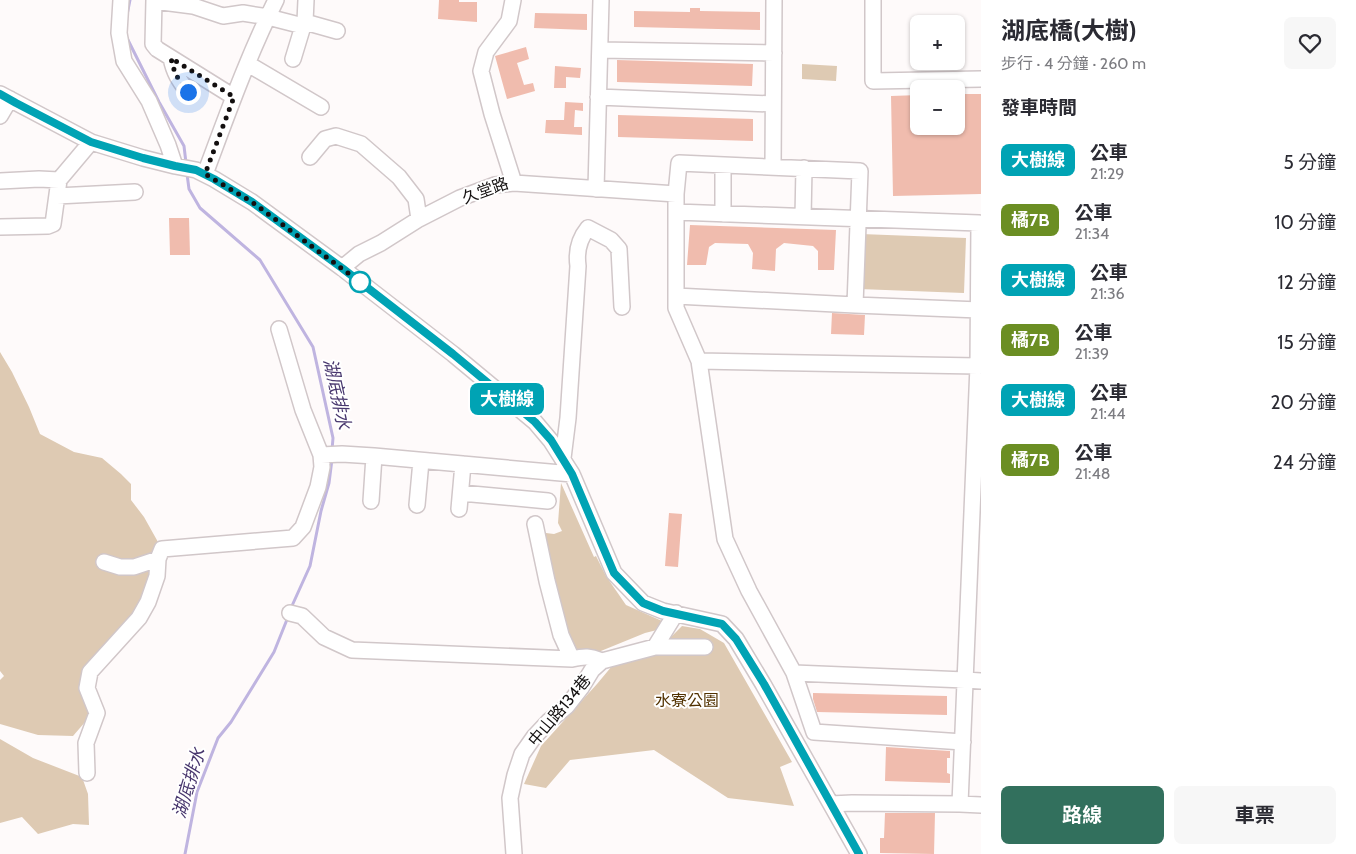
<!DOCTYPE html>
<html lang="zh-TW">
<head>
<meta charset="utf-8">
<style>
	:root { --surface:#fff; --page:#f7f7f7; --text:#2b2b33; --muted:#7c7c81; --accent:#32705d }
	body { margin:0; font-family:Cabin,"Noto Sans TC",sans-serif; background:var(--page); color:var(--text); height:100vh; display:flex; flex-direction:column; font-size:19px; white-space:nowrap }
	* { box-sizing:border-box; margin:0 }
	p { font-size:16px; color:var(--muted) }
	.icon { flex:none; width:28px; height:28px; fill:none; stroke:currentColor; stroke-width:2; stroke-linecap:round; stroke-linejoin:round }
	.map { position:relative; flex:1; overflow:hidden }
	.panel { display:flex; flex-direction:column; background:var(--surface); width:375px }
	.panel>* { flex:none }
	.badge { padding:0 10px; border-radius:8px; font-size:18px; line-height:32px }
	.tools { position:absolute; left:910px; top:15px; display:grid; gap:10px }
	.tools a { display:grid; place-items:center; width:55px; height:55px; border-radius:8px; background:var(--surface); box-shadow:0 1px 4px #0004; font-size:25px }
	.you { position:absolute; width:25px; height:25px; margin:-12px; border:4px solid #fff; border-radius:50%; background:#1a73e8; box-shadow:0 0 0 8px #1a73e833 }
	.map>.badge { position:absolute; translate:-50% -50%; box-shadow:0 0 0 2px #fff }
	h2 { padding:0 20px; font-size:19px; line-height:45px }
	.round { display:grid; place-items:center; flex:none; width:52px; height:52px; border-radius:8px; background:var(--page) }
	.head { display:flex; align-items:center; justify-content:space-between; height:85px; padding:0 20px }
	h1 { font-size:24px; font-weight:700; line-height:38px }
	.cta { display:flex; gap:10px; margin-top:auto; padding:10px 20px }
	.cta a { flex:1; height:58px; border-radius:8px; background:var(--accent); color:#fff; font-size:20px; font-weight:700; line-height:58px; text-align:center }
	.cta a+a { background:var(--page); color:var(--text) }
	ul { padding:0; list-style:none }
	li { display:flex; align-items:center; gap:15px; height:60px; padding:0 20px }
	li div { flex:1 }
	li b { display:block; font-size:19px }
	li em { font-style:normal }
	li .badge { min-width:55px; font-weight:700; text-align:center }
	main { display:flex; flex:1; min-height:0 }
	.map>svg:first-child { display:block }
	.green { fill:#decab3 }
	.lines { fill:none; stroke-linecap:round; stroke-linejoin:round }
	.stream { stroke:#bfb4e0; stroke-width:3 }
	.building { fill:#f0bcae }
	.minor-casing { stroke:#d1c7c9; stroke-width:18 }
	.minor { stroke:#fff; stroke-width:15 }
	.line-casing { stroke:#fff; stroke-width:11 }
	.line { stroke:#00a3b4; stroke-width:8 }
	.walk { stroke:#131010; stroke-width:5; stroke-dasharray:0 9 }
	.stop-dot { fill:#fff; stroke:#00a3b4; stroke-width:2.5 }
	.labels { text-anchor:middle; stroke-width:4; stroke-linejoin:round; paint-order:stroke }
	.street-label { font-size:16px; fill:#131010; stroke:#fff }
	.park-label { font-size:16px; fill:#523201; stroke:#fff }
	.water-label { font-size:18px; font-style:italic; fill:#48376e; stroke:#fff }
</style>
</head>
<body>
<main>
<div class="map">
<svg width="981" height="854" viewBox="0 0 981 854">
	<rect width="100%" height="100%" fill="#fefafa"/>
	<path class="green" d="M802 64 837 66 836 81 802 79Z
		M861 234 966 238 964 293 859 289Z
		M0 352 12 372 29 407 40 434 74 452 102 458 121 474 131 484V500L144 517 158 542 157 560 148 592 129 622 85 681 92 714 73 736 38 735 0 724V680L4 676 0 671Z
		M561 483 594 557 596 556 606 576 626 605 662 621 657 630 645 633 596 653 572 656 538 532 554 534 562 531 558 523Z
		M682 626 700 629 724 643 792 762 780 767 794 806 728 798 654 750 570 760 546 788 524 784 541 746 597 684 617 660 665 643Z
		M0 739 33 758 82 777 88 794 89 825 73 824 38 834 22 817 0 823Z"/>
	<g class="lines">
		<path class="stream" d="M127 15 130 0
			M126 36 159 102 184 146 186 163
			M187 174 189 189 200 208 260 260 313 347 333 438 332 450
			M291 608 310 566 321 511 329 483 332 459
			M185 854 197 792 218 738 231 722 274 652 288 617"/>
	</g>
	<path class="building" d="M439 0H459V2H477V22L438 19Z
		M690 8H700V11L760 12V30L634 27V11L690 12Z
		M535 13 587 14V30L534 28Z
		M526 47 529 59 517 63 524 85 533 83 535 91 507 99 495 56Z
		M617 60 753 64 752 86 617 82Z
		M555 66 581 68 580 78 566 77V88H554Z
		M956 94H981V194L893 196 891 96 919 95V126H956Z
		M565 102 583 103V111L575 110 574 127H582V135L545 133 546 120H564Z
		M618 115 753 119V141L618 137Z
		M169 218H189L190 255H170Z
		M690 225 836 230 834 270H818V251L813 246 784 243 776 249 775 271 752 269 753 253 748 244 715 243 709 247 706 265H687Z
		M832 313 865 315 864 335 831 334Z
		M669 513 682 514 678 567 665 566Z
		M813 693 947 696V715L817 712 813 699Z
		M886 747 950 751V758H947V773L950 774V783L885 781Z
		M885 813H935L934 854 880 853V838H884Z"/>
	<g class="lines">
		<defs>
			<path id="minor" d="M121 0 119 33 124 61 149 101 168 145 175 166
				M154 0 153 44 157 49 234 97
				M873 0V81L981 79
				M154 1 193 6 223 16 243 13 268 17 303 26 293 59
				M305 22 337 31
				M303 26 305 22 306 0
				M600 50 774 53
				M171 58C174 73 179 80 188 92
				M248 64 321 107
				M0 94 91 142 143 158 175 166 196 170 214 179 252 202 342 268 453 354 535 422 551 441 572 474 614 573 643 603 663 611 722 624 736 639 763 684 859 854
				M598 97 773 104
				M0 116 10 99
				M310 157 325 139 336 136 361 144 399 177 416 199 419 219
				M723 165V214
				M773 167 774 0
				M205 174C227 115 248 56 276 0
				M0 181 39 179 59 180
				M514 183 676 194V308L699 361 978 366 979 223 676 212
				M596 189 601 0
				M57 196 135 192
				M803 217 804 168
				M0 227 48 226 53 224 59 180 91 142
				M342 268 359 254 381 243 419 219 460 198 495 185 514 183 492 114 481 71 486 52 509 21 513 0
				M676 296 855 305 860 171 679 163 676 194
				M855 305 979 310
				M699 361 725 539 749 591 794 673 965 680
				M978 366 960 804 981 805
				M321 455 342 454 374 456 572 474
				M563 458 568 418 578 266C576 252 579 239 588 228L611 240 619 249 622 307
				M461 493 548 501
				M371 501 374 456
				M417 505 421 461
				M459 509 463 464
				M535 524 547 581 561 635 572 659C585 656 589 656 602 661
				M104 562 120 567H134L158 559
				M290 613 302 616 324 637 352 650 572 659
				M655 647H705
				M794 673 814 732 963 742
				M965 680 981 681
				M87 773 86 743 97 713 87 688 90 672 139 618 148 602 157 576 158 559 162 549 293 538 303 527 318 487 322 467 321 455 303 410 279 329
				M831 804 852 803 960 804
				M514 854 510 798 515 775 522 754 534 737 549 721 567 706 581 688 592 670 602 661 655 647 676 613"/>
		</defs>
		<use href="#minor" class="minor-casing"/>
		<use href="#minor" class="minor"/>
	</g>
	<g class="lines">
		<defs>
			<path id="line" d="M0 94 16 103 91 142 143 158 175 166 196 170 214 179 252 202 342 268 453 354 535 422 551 440 572 474 614 573 643 603 663 611 722 624 736 639 764 684 859 854"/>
		</defs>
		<use href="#line" class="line-casing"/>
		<use href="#line" class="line"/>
		<path class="walk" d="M188 92C178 80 174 73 171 58L234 97 205 174 252 202 364 285 360 282"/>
	</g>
	<circle class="stop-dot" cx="360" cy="282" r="10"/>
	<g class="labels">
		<g class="street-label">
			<text transform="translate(485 190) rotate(-20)" y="6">久堂路</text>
			<text transform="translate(559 710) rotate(-50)" y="6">中山路134巷</text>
		</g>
		<g class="park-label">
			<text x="687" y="706">水寮公園</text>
		</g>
		<g class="water-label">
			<text transform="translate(337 394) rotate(78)" y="6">湖底排水</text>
			<text transform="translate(189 783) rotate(-73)" y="6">湖底排水</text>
		</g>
	</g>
</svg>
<div class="tools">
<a>+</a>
<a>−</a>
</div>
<div class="you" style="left:188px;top:92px"></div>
<b class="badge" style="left:507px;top:399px;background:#00a3b4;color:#fff">大樹線</b>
</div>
<section class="panel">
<div class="head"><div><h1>湖底橋(大樹)</h1><p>步行 · 4 分鐘 · 260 m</p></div><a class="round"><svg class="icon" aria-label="heart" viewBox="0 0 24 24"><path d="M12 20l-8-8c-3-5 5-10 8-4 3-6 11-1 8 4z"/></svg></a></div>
<h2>發車時間</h2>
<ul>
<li><span class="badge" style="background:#00a3b4;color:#fff">大樹線</span><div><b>公車</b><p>21:29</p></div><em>5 分鐘</em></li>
<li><span class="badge" style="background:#6b8e23;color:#fff">橘7B</span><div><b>公車</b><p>21:34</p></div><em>10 分鐘</em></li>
<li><span class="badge" style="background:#00a3b4;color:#fff">大樹線</span><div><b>公車</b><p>21:36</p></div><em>12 分鐘</em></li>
<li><span class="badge" style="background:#6b8e23;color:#fff">橘7B</span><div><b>公車</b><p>21:39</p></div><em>15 分鐘</em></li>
<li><span class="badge" style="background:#00a3b4;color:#fff">大樹線</span><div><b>公車</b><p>21:44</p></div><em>20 分鐘</em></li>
<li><span class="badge" style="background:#6b8e23;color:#fff">橘7B</span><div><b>公車</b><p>21:48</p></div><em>24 分鐘</em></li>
</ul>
<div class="cta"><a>路線</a><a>車票</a></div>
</section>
</main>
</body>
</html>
